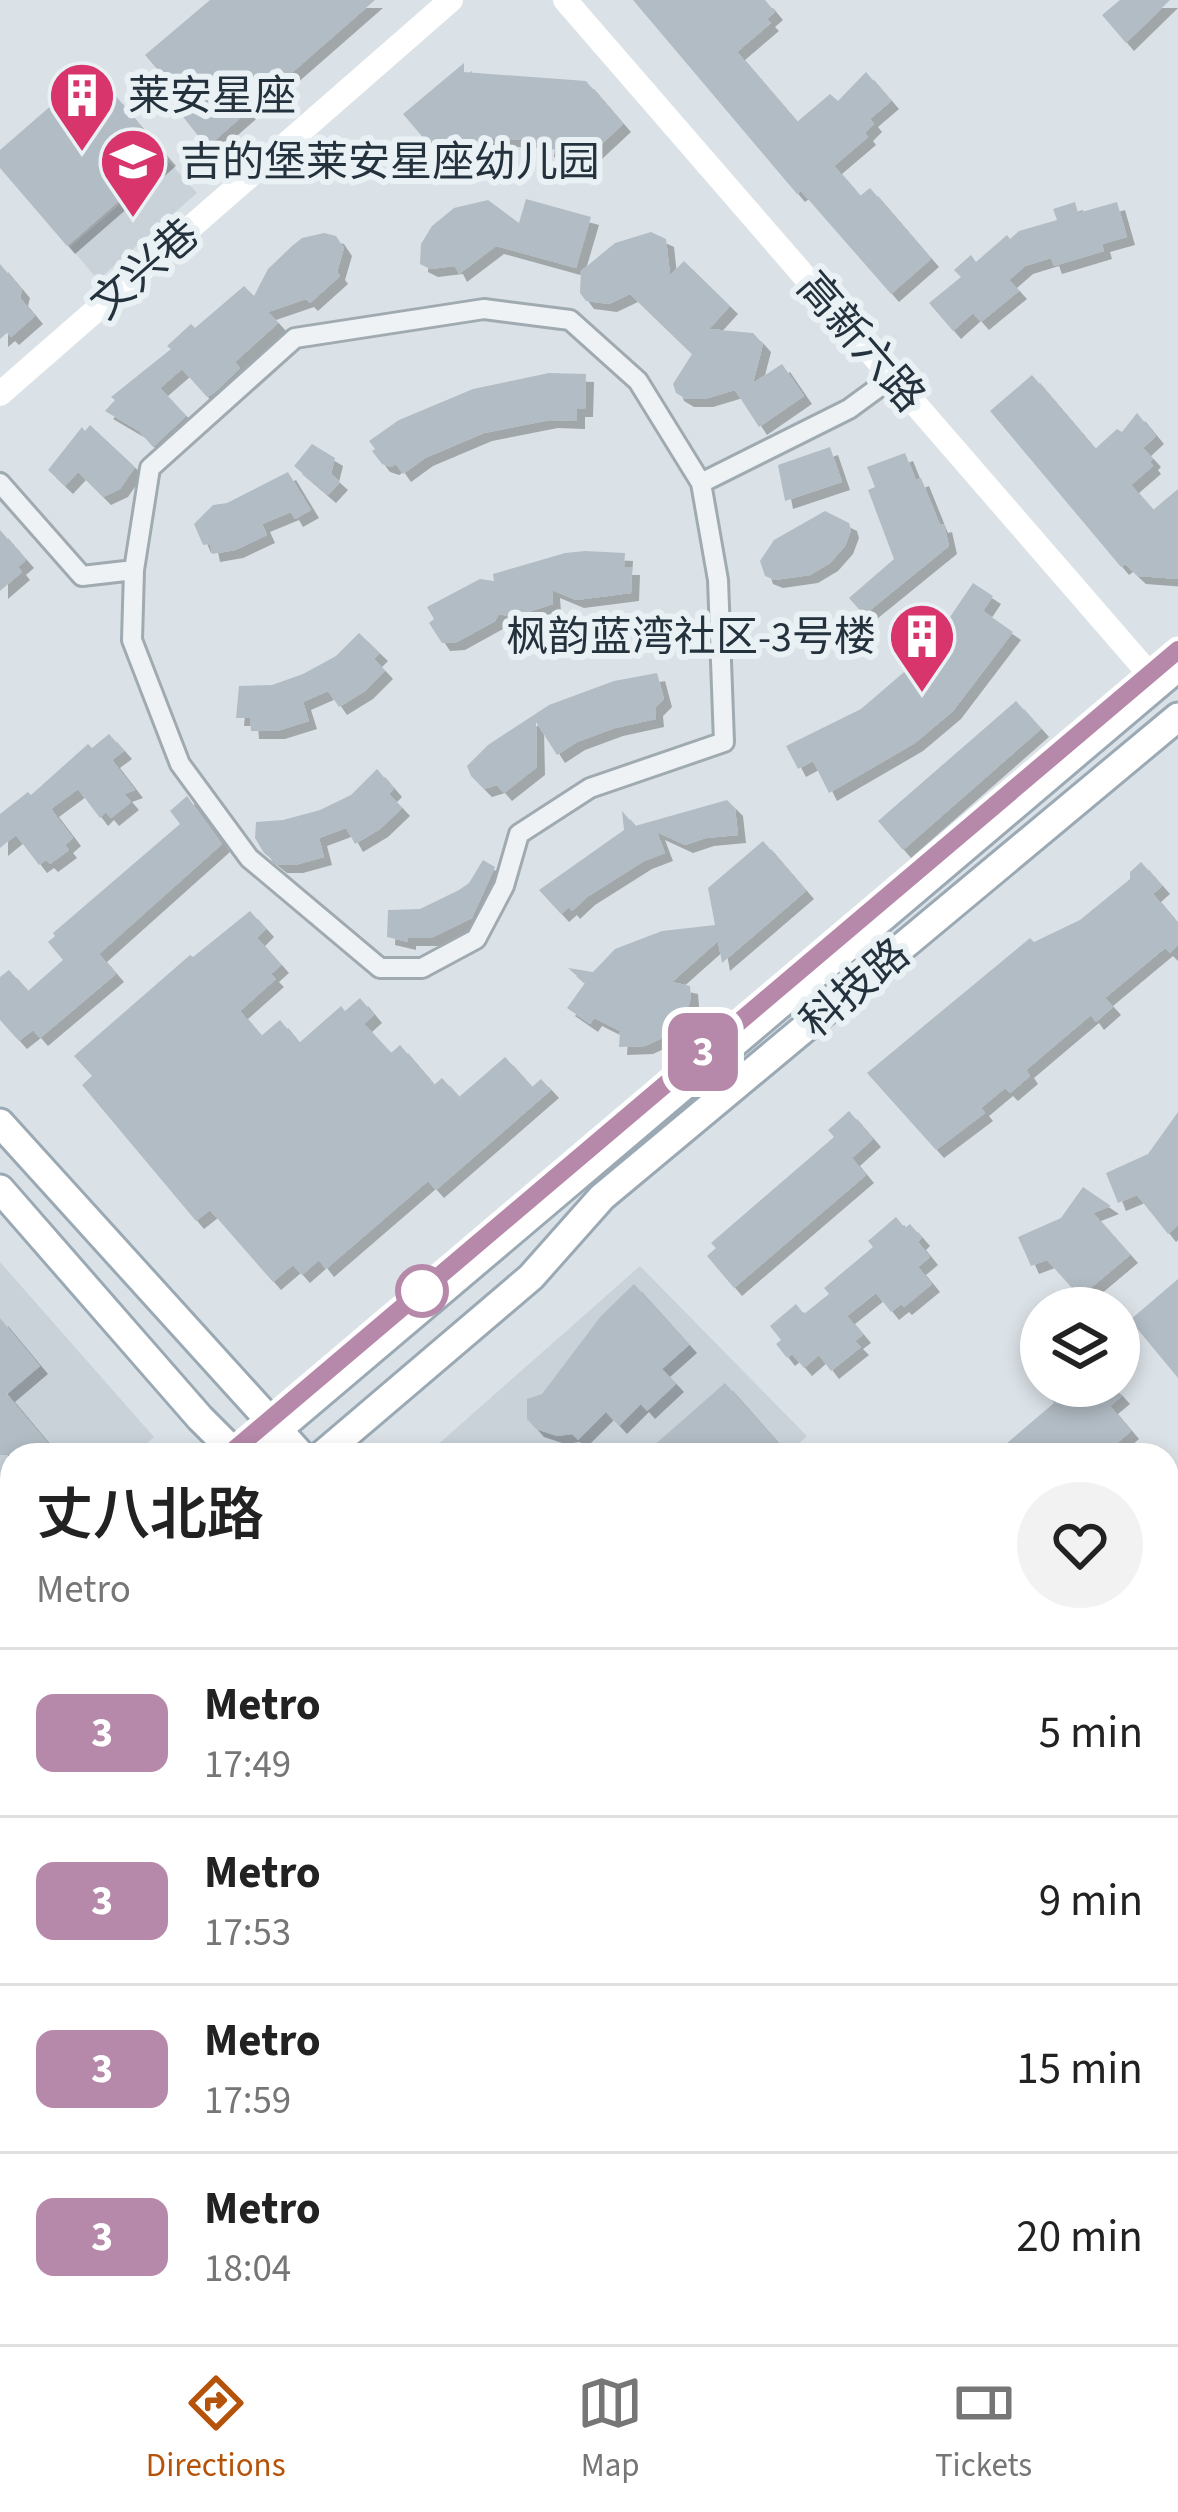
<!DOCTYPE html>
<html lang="en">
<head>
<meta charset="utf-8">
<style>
	:root { --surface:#fff; --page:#f2f2f2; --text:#222; --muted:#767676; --line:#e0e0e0; --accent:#b45309 }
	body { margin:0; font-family:"Source Sans 3","Noto Sans SC",sans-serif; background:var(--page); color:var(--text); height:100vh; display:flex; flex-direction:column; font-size:45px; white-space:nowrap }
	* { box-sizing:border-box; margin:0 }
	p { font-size:39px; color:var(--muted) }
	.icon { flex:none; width:66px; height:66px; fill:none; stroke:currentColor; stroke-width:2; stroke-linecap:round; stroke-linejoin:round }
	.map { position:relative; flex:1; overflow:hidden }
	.panel { position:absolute; left:0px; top:1443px; width:1179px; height:903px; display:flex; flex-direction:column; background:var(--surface); border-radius:36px 36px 0 0; box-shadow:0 6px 18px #0003 }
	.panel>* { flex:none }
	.badge { padding:0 24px; border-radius:18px; font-size:42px; line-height:78px }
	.buttons { position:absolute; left:1020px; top:1287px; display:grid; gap:24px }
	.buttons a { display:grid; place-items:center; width:120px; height:120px; border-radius:50%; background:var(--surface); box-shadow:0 6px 18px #0003; font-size:60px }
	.map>.badge { position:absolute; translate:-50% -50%; box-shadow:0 0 0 6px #fff }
	.round { display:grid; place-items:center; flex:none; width:126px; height:126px; border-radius:63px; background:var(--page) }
	.headline { display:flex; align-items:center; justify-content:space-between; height:204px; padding:0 36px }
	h1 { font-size:57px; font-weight:600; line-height:90px }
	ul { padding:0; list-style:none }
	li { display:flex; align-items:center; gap:36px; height:168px; padding:0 36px; border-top:3px solid var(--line) }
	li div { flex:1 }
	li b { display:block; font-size:45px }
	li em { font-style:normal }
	li .badge { min-width:132px; font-weight:700; text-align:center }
	.tabs { display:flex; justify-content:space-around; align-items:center; height:168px; border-top:3px solid var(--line); background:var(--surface); font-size:33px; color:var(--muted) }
	.tabs a { display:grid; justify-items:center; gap:6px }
	.tabs .active { color:var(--accent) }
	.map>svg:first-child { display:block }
	.built { fill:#c9d2d9 }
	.building { fill:#b2bcc4; filter:url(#shadow) }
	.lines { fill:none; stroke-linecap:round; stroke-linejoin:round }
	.street-casing { stroke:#a0aab1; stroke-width:24 }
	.primary-casing { stroke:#9aa9b3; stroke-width:33 }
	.street { stroke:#eef2f5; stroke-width:18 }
	.secondary { stroke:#fff; stroke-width:24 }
	.primary { stroke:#fff; stroke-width:27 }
	.line-casing { stroke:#fff; stroke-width:27 }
	.line { stroke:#b688a9; stroke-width:18 }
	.stop-dot { fill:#fff; stroke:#b688a9; stroke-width:6 }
	.labels { text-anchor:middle; stroke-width:12; stroke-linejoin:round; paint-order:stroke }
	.poi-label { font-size:42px; fill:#24323e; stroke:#eaf1f5; text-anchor:start }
	.street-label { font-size:42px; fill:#24323e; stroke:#eaf1f5 }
</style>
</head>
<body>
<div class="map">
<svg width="1178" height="2344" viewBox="0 0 1178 2344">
	<defs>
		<filter id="shadow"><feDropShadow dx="8" dy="8" stdDeviation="0" flood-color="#0004"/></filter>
	</defs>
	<rect width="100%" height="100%" fill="#dbe2e7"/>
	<path class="built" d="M169 162 197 193 98 280 70 247Z
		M0 1262 154 1437 134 1455H12V1565L0 1576Z
		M640 1266 807 1436 786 1455H426Z"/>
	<path class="building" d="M210 0H375L207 147 150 75 157 69 145 55Z
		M633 0H765L775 12 767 19 771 23 737 52 797 122 830 94 838 101 866 72 891 101 870 119 874 124 865 133 868 137 834 166 860 196 870 188 931 259 891 294 801 191 797 194Z
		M1120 0H1170L1126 43 1102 15Z
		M464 63V72L586 81 623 124 593 152 546 149 547 141 492 138V145L426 141 403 114Z
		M92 70 168 158 67 246 0 168V150Z
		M526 199 591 217 576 268 496 246 459 274 455 266 430 269 420 264 421 244 432 226 454 208 488 200 519 223Z
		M1075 202 1078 213 1117 202 1127 237 1102 244 1104 251 1054 266 1051 258 1025 266 1009 280 1019 291 981 322 973 313 953 331 929 303 961 277 954 270 971 255 976 262 1007 235 1010 239 1019 231 1057 220 1053 209Z
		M651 232 666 239 670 275 684 261 730 306 709 329 753 333 763 344 753 383 782 364 804 396 759 427 735 390 705 399H686L676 393 673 384 692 354 630 294 609 304 586 301 580 293 581 271 615 243Z
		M324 233 336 236 344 248 337 272 340 276 310 303 306 299 268 312 278 323 235 362 240 368 214 393 207 397 182 369 160 388 186 416 153 447 139 431 105 411 115 400 111 397 171 349 167 346 191 324 195 328 244 286 254 296 268 269 292 246 302 238Z
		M0 264 22 290 20 298 35 316 11 337 7 333 0 339Z
		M549 373 586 374 585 409H577V421L550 420 484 433 425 458 403 474 396 464 391 467 382 464 372 451 375 449 369 441 399 420 473 389Z
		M1032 375 1095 449 1117 429 1122 432 1137 413 1156 436 1143 448 1153 459 1150 462 1153 466 1131 485 1153 510 1178 489V579L1138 576 1125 564 1121 567 990 411Z
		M90 425 135 467 120 489 103 497 78 472 65 486 48 470 82 427 85 431Z
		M312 444 335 458 331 474 340 482 328 495 294 466Z
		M830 447 842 482 785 501 778 465Z
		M905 453 916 480 921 478 940 525 944 524 949 546 864 615 849 598 894 559 868 490 875 487 867 467Z
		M288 472 311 510 295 519 291 512 262 524 267 535 235 550 212 554 210 544 203 545 194 524 213 505 227 503Z
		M825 511 849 523 851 530 845 546 830 563 810 575 775 580 765 576 760 561 774 540Z
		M0 530 26 560 18 567 22 572 0 591Z
		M585 551 625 553 624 567H632L631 593 576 600 552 590 553 604 512 617 499 614 495 621 457 642 442 643 429 623 434 619 427 607 480 579 494 581 493 574 565 553Z
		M973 583 993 596 983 611 1013 632 953 711 915 743 829 793 813 761 798 769 786 746 861 709 925 654Z
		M359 633 380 653 374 659 385 671 365 691 339 707 328 691 303 702 309 721 277 731H251L250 718H236L239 686 272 685 303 674 336 656Z
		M657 673 664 699 655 708 656 719 615 728 577 742 557 755 536 722 537 767 504 793 497 785 484 789 471 776 467 766 488 745 549 705 614 681Z
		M1016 701 1041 729 903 850 878 821Z
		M109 734 124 751 112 760 135 790 124 794 131 802 111 818 106 812 100 818 78 789 51 809 73 838 65 845 69 850 50 864 46 860 39 865 16 835 0 848V814L28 792 31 795 88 744 92 748Z
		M377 769 394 789 389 794 402 808 380 829 355 844 346 828 319 838 324 857 295 865H279L264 853 255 838 256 822 283 820 320 810 351 795Z
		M187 796 222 844 99 954 116 974 40 1038 33 1030 19 1041 0 1020V977L9 970 28 991 63 960 48 942 55 936 53 933 180 824 170 811Z
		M727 800 735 808 738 835 706 838 685 845 657 832 665 853 644 861 587 897 572 911 569 907 561 914 539 890 624 830 622 811 635 826Z
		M763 841 806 891 722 963 718 941 672 982 690 986 691 998 685 1017 671 1034 645 1046 619 1047 620 1031 594 1018 590 1024 567 1008 585 983 568 968 593 972 615 949 662 931 715 925 708 888Z
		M483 860 495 867 472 918 431 938H408V942L387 937 388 910 420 909 459 890 469 883Z
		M1141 862 1162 886 1153 894 1178 924V945L1170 953 1165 948 1105 998 1113 1007 1096 1022 1091 1015 1026 1070 1030 1076 1010 1093 1005 1088 981 1108 985 1113 936 1150 867 1073 1030 938 1034 942 1080 920 1130 879V872Z
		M250 911 266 929 257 938 281 965 271 974 276 979 240 1011 261 1036 280 1020 299 1043 341 1006 345 1011 360 998 374 1015 364 1024 391 1053 400 1045 434 1085 442 1078 459 1097 505 1057 532 1087 541 1079 551 1090 436 1190 428 1181 326 1269 319 1260 302 1275 293 1265 273 1282 210 1210 196 1221 82 1085 92 1076 74 1056 190 955 193 957Z
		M849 1111 873 1139 852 1158 866 1175 734 1288 707 1256 716 1248 711 1243 834 1137 828 1130Z
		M1178 1112V1225L1168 1234 1137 1195 1118 1203 1106 1173 1148 1154Z
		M1083 1187 1111 1206 1093 1213 1130 1255 1080 1297 1047 1260 1031 1266 1018 1237 1061 1218Z
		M896 1217 905 1228 910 1224 922 1238 918 1242 930 1257 918 1267 932 1284 904 1307 901 1304 891 1312 876 1293 847 1316 863 1335 855 1341 861 1347 831 1371 819 1355 804 1368 792 1354 787 1358 776 1344 781 1340 770 1326 796 1304 804 1314 829 1294 824 1288 873 1247 868 1241Z
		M1178 1279V1378L1130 1320Z
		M634 1284 689 1345 662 1369 676 1384 647 1411 641 1404 619 1426 606 1412 578 1440 572 1434 557 1436 536 1429 527 1419V1399L542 1394 601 1316Z
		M0 1318 40 1366 7 1394 58 1455H0Z
		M725 1383 779 1444 767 1455H643Z
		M1067 1386H1113L1122 1396 1110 1406 1131 1431 1103 1455H993L1054 1403 1051 1399Z"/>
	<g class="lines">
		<defs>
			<path id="street" d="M484 309 570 320 638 381 701 483 718 580 724 742 590 788 519 834 504 886 476 939 422 968H380L249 858 180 764 132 640 134 570 150 468 295 338Z
				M0 483 82 576 134 570
				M701 483 849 409 894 376"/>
			<path id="primary" d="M0 1123 301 1455
				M0 1189 200 1418 237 1455
				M248 1455 1178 667
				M322 1455 531 1277 602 1197 1178 717
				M0 1653 12 1642
				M0 1706 12 1696
				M1091 2334 1101 2344
				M1151 2334 1162 2344"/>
		</defs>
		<use href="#street" class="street-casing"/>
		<use href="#primary" class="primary-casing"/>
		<use href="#street" class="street"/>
		<path class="secondary" d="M565 0 1158 684
			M0 394 451 0
			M1005 2344 1015 2334"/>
		<use href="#primary" class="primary"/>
	</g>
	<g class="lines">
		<defs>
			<path id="line" d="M228 1455 1178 650"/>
		</defs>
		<use href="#line" class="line-casing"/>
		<use href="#line" class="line"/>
	</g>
	<defs>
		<symbol id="building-pin" viewBox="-11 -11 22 30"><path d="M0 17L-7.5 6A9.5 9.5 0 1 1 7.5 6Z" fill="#d7356b" stroke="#eaf1f5"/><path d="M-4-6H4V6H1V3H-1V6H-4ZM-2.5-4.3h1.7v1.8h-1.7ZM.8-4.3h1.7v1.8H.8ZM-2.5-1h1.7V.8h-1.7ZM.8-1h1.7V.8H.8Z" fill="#fff"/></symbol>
		<symbol id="school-pin" viewBox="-11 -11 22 30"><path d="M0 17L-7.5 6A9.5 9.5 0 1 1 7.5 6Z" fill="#d7356b" stroke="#eaf1f5"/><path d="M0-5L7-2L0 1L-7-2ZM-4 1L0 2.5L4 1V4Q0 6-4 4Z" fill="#fff"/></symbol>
	</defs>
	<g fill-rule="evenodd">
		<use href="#building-pin" x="44" y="57" width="76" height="104"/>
		<use href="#school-pin" x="95" y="123" width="76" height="104"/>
		<use href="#building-pin" x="884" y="598" width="76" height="104"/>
	</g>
	<circle class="stop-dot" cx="422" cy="1291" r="24"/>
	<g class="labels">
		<g class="poi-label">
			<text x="128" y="110">莱安星座</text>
			<text x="180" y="176">吉的堡莱安星座幼儿园</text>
			<text x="876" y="651" text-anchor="end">枫韵蓝湾社区-3号楼</text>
		</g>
		<g class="street-label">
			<text transform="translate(144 268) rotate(-41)" y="15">文兴巷</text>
			<text transform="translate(862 341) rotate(49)" y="15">高新六路</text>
			<text transform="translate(854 987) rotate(-40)" y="15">科技路</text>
		</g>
	</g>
</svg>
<div class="buttons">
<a><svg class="icon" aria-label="layers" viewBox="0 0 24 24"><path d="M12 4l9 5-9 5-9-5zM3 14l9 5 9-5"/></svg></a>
</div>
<b class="badge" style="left:703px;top:1052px;background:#b688a9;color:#fff">3</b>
<section class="panel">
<div class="headline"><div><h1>丈八北路</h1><p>Metro</p></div><a class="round"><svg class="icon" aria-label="heart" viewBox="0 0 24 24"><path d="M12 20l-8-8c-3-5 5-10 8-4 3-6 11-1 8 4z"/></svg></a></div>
<ul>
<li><span class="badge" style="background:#b688a9;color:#fff">3</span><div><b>Metro</b><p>17:49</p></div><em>5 min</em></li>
<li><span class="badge" style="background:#b688a9;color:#fff">3</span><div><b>Metro</b><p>17:53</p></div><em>9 min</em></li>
<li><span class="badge" style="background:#b688a9;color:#fff">3</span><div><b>Metro</b><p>17:59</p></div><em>15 min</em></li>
<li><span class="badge" style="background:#b688a9;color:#fff">3</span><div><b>Metro</b><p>18:04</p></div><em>20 min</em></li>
</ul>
</section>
</div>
<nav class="tabs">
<a class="active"><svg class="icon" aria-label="directions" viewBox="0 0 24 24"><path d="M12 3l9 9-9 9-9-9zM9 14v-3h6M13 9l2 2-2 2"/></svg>Directions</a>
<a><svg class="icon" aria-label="map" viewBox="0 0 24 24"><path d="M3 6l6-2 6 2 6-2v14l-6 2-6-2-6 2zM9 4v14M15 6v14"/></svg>Map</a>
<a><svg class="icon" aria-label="tickets" viewBox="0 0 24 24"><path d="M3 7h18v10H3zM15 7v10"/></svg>Tickets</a>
</nav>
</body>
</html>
